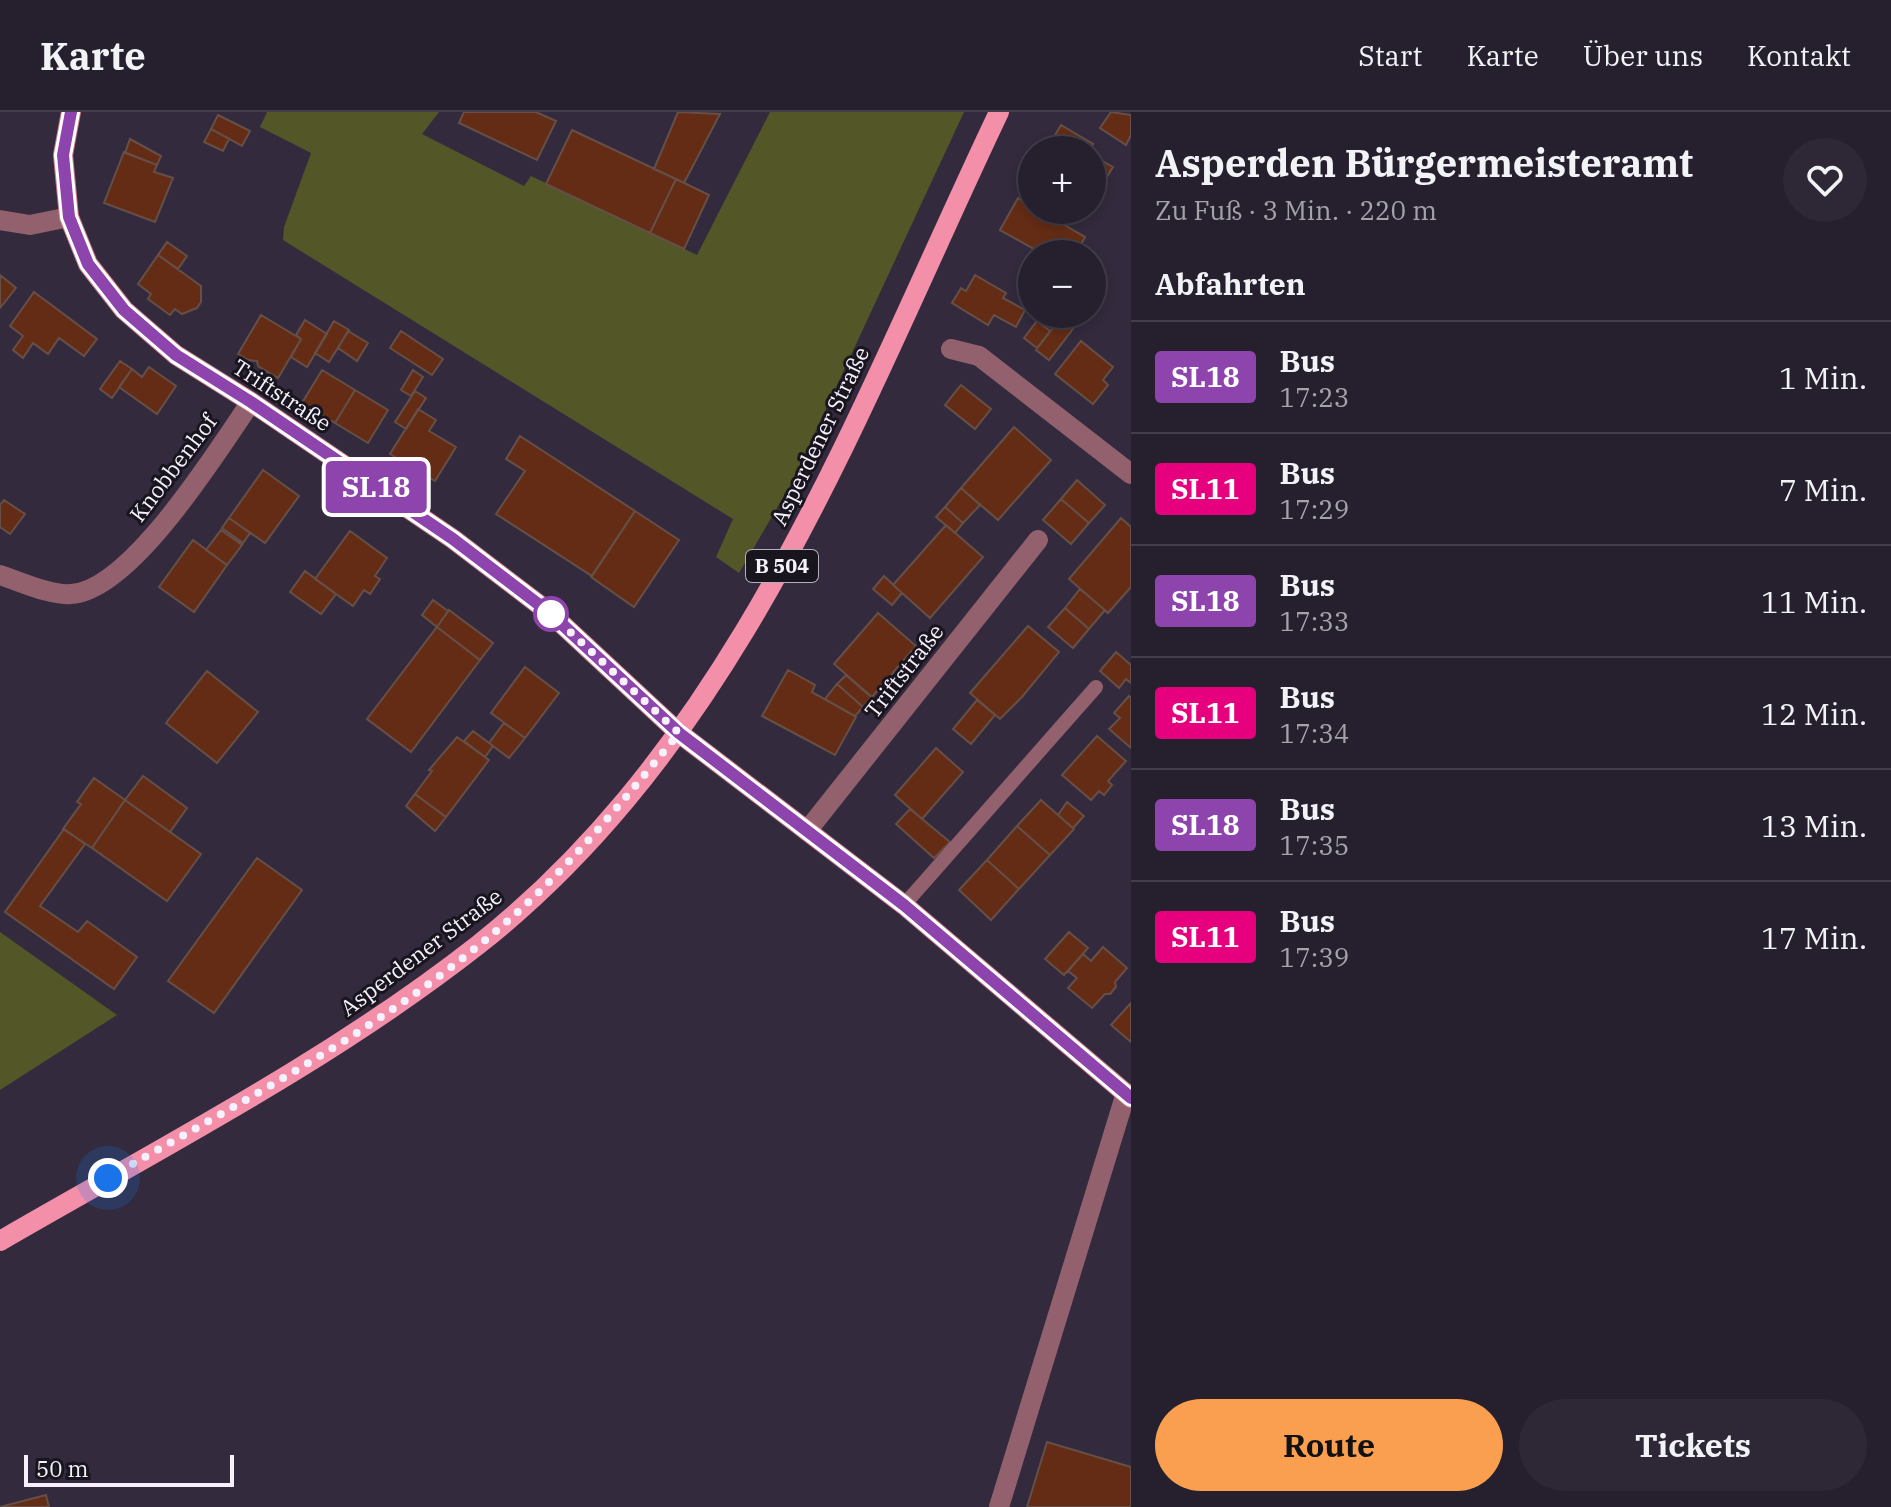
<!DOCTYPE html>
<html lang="de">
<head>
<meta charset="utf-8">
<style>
	:root { --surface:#26202e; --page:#2e2836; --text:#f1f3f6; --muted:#a4a3aa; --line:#423e4a; --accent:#fa9f4f }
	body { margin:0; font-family:"IBM Plex Serif",serif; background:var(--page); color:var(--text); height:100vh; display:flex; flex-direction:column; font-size:30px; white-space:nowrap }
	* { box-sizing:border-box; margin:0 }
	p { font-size:26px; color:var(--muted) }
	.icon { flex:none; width:44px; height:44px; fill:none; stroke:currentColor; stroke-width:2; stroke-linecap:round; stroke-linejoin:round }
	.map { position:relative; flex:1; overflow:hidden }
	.details { display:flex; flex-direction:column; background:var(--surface); width:760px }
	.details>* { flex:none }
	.badge { padding:0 16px; border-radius:6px; font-size:28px; line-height:52px }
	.tools { position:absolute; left:1018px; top:24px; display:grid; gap:16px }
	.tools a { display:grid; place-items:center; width:88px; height:88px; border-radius:50%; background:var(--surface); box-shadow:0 4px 12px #0003,0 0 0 2px var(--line); font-size:40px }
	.scale { position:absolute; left:24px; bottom:20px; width:210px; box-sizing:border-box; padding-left:8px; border:4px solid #f6f1fd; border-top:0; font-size:22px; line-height:28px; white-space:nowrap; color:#f6f1fd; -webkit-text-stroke:6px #19151e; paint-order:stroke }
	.you { position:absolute; width:40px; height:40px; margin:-20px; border:6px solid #fff; border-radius:50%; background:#1a73e8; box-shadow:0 0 0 12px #1a73e833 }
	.map>.badge { position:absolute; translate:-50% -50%; box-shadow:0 0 0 4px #fff }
	h2 { padding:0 24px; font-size:30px; line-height:72px }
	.round { display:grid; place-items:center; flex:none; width:84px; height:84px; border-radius:42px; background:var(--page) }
	.head { display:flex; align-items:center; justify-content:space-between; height:136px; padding:0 24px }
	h1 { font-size:38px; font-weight:700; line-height:60px }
	.action { display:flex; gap:16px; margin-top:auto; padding:16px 24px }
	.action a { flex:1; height:92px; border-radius:48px; background:var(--accent); color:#111; font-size:32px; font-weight:700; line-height:92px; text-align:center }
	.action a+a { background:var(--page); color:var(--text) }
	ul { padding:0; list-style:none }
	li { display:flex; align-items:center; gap:24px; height:112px; padding:0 24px; border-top:2px solid var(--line) }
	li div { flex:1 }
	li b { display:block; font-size:30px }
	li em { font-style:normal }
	li .badge { min-width:88px; font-weight:700; text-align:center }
	header { display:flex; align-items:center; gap:48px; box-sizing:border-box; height:112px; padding:0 40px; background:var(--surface); border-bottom:2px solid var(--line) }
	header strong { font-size:38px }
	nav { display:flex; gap:44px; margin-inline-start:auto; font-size:28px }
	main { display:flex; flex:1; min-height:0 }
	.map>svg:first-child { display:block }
	.green { fill:#535627 }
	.building { fill:#642c15; stroke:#664f47; stroke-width:2 }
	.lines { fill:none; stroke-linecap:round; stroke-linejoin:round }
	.lane { stroke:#92616d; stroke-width:14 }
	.street { stroke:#92616d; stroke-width:20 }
	.secondary { stroke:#ca7b8f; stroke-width:20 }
	.primary { stroke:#f48faa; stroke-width:20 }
	.line-casing { stroke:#fff; stroke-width:18 }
	.line { stroke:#8e44ad; stroke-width:12 }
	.walk { stroke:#f6f1fd; stroke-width:8; stroke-dasharray:0 14.4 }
	.stop-dot { fill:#fff; stroke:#8e44ad; stroke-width:4 }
	.labels { text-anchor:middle; stroke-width:6; stroke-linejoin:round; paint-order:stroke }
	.shield { fill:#19151e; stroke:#b4afba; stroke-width:2 }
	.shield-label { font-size:20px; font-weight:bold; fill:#f6f1fd }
	.street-label { font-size:22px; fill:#f6f1fd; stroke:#19151e }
</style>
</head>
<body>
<header>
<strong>Karte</strong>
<nav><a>Start</a><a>Karte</a><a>Über uns</a><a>Kontakt</a></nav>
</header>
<main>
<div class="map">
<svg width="1131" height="1395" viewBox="0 0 1131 1395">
	<rect width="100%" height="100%" fill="#332b3d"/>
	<path class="green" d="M267 0H439L422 22 524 74 531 64 697 143 770 0H964L791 372 739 461 716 445 733 407 283 128 284 115 311 41 260 15Z
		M0 820 117 903 0 978Z"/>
	<path class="building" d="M464 0H536L556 9 537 48 459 11Z
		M678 0 720 2 684 71 654 57Z
		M1111 0 1131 3V23L1126 33 1100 16Z
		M218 3 250 19 242 34 211 17Z
		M1061 13 1093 32 1090 38H1046Z
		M211 17 229 27 223 39 204 30Z
		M572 18 676 67 650 121 546 72Z
		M130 27 161 44 157 53 125 41Z
		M124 40 157 53 154 60 173 66 155 110 104 91Z
		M1092 43 1113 55 1100 76 1092 71Z
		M676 67 709 83 684 137 650 121Z
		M1018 86 1032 95V98H1038L1085 125 1076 142H1043L1000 118Z
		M167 130 187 144 178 157 158 143Z
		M158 143 201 174V190L197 196 182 202 175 197 170 203 148 187 151 182 138 172Z
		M0 163 16 176 0 196Z
		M975 163 1006 181 1003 186 1025 198 1016 215 994 203 988 213 952 191 961 176 966 179Z
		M34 180 97 227 84 244 59 226 48 242 33 231 23 246 13 238 23 224 10 214Z
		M1064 202H1080L1083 204 1049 248 1036 238Z
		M261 203 301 227 278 266 258 254 257 249 248 248 238 242Z
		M305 208 327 222 307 255 291 245 301 227 296 223Z
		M334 209 349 218 329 250 315 241Z
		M1037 209 1050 219 1037 236 1024 226Z
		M348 219 368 231 357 249 338 236Z
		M401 219 443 247 432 263 390 236Z
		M1081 229 1113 255 1103 268 1108 273 1093 292 1055 262Z
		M120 249 132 257 112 286 100 277Z
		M149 255 176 274 157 302 119 275 132 257 142 265Z
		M322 258 355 278 335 311 302 291Z
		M413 258 423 265 411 284 401 278Z
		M961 273 991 297 975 317 945 293Z
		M355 278 388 298 368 331 335 311Z
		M415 279 426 286 406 317 395 310Z
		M418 297 436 308 429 319 456 335 435 369 390 342Z
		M1014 315 1051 348 998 408 961 376Z
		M520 324 635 399 592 464 496 402 525 359 506 347Z
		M263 358 299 384 265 431 229 406Z
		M1077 368 1105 393 1089 411 1061 387Z
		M961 376 980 393 963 411 945 395Z
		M1061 387 1089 411 1071 432 1043 408Z
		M4 388 25 402 10 422 0 415V393Z
		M945 395 963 411 955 421 936 405Z
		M635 399 679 428 634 495 591 465Z
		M229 406 250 421 243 431 222 416Z
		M1121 406 1131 415V475L1108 501 1069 467Z
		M946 413 983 445 930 506 893 473Z
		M221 418 242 433 227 453 206 438Z
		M350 419 387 446 375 464 380 467 370 482 364 478 353 494 315 467Z
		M193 428 227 453 194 500 159 475Z
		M305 459 336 482 321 502 290 480Z
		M884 464 902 481 892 493 873 477Z
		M1080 477 1105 498 1089 517 1065 496Z
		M433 488 448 499 437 515 422 503Z
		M1065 496 1089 517 1073 536 1048 515Z
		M449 498 493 531 480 548 437 515Z
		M878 501 916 534 872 585 834 552Z
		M1028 514 1059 540 1022 585 1000 607 970 581Z
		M437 515 480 548 411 640 367 607Z
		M1116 540 1131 553V571L1126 567 1119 576 1100 559Z
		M525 555 559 581 525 626 491 601Z
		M788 558 815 573 812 580 856 605 835 643 762 604Z
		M207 559 258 600 217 651 166 611Z
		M846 563 871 585 863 595 837 572Z
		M837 572 863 595 855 604 825 587Z
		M1129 584 1131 586V636L1109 617 1120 606 1114 601Z
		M977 588 995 603 971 632 953 617Z
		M504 611 525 626 509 646 489 631Z
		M473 619 493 634 485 645 464 629Z
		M1097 624 1126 649 1108 669 1112 673 1104 683 1099 679 1091 688 1062 663Z
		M457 625 489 648 446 705 415 682 432 659 429 658Z
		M936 636 963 660 922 707 895 683Z
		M143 664 187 696 170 720 125 688Z
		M94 666 125 688 92 736 63 717 81 692 77 690Z
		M415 682 446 705 435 719 406 694Z
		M125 688 201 742 167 789 92 736Z
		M1041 688 1074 717 1050 743 1017 714Z
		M1067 690 1084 704 1073 716 1058 703Z
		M910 697 950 730 934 746 896 712Z
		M1017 714 1050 743 1019 777 987 748Z
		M64 717 85 732 40 794 78 820 87 809 137 845 114 877 5 800Z
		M257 746 302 778 214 901 168 869Z
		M987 748 1019 777 991 808 959 778Z
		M1069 820 1088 836 1064 863 1045 847Z
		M1103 835 1127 856 1115 870 1116 875 1110 882H1105L1092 896 1068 876 1077 866 1068 859 1083 842 1091 849Z
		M1131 891V930L1111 913Z
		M1047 1330 1131 1355V1395H1027Z
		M46 1383 49 1395H0Z"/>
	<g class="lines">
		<path class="lane" d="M904 793 1096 575"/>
		<path class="street" d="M0 108 30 113 69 105
			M951 237 979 244 1131 362
			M0 463C19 469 51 484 71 482 131 479 218 338 251 290
			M807 719 1038 428
			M999 1395 1126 981"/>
		<path class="secondary" d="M71 0 63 43 69 105 88 152 124 198 176 243 251 290 453 427 550 501 679 621 904 793 1131 986"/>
		<path class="primary" d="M0 1129C162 1035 330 949 478 833 742 625 859 294 999 0"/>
	</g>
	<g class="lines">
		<defs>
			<path id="line" d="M71 0 63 43 69 105 88 152 124 198 176 243 251 290 453 427 550 501 679 621 904 793 1131 986"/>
		</defs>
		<use href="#line" class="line-casing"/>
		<use href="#line" class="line"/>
		<path class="walk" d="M108 1066C258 980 423 896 547 772 594 725 636 673 679 621L551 502"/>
	</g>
	<circle class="stop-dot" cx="551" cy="502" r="16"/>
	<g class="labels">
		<rect class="shield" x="746" y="438" width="72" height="32" rx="6"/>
		<g class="shield-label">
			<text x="782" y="461">B 504</text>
		</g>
		<g class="street-label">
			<text transform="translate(282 283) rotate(33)" y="8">Triftstraße</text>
			<text transform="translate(820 324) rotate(-64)" y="8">Asperdener Straße</text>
			<text transform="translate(173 356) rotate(-53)" y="8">Knobbenhof</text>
			<text transform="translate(904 559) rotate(-52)" y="8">Triftstraße</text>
			<text transform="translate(421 840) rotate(-37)" y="8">Asperdener Straße</text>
		</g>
	</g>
</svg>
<div class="tools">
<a>+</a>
<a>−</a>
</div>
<div class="scale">50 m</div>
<div class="you" style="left:108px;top:1066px"></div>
<b class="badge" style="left:376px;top:375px;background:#8e44ad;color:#fff">SL18</b>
</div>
<section class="details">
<div class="head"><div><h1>Asperden Bürgermeisteramt</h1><p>Zu Fuß · 3 Min. · 220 m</p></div><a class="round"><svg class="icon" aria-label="heart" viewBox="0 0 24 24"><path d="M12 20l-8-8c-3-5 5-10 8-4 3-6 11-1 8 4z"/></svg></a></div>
<h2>Abfahrten</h2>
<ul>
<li><span class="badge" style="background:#8e44ad;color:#fff">SL18</span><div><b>Bus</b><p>17:23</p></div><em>1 Min.</em></li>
<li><span class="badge" style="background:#e6007e;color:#fff">SL11</span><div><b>Bus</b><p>17:29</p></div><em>7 Min.</em></li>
<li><span class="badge" style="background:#8e44ad;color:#fff">SL18</span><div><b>Bus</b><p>17:33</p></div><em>11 Min.</em></li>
<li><span class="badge" style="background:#e6007e;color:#fff">SL11</span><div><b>Bus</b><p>17:34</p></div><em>12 Min.</em></li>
<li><span class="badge" style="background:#8e44ad;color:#fff">SL18</span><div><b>Bus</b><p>17:35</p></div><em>13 Min.</em></li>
<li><span class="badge" style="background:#e6007e;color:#fff">SL11</span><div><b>Bus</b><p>17:39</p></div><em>17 Min.</em></li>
</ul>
<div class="action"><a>Route</a><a>Tickets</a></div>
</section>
</main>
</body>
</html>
